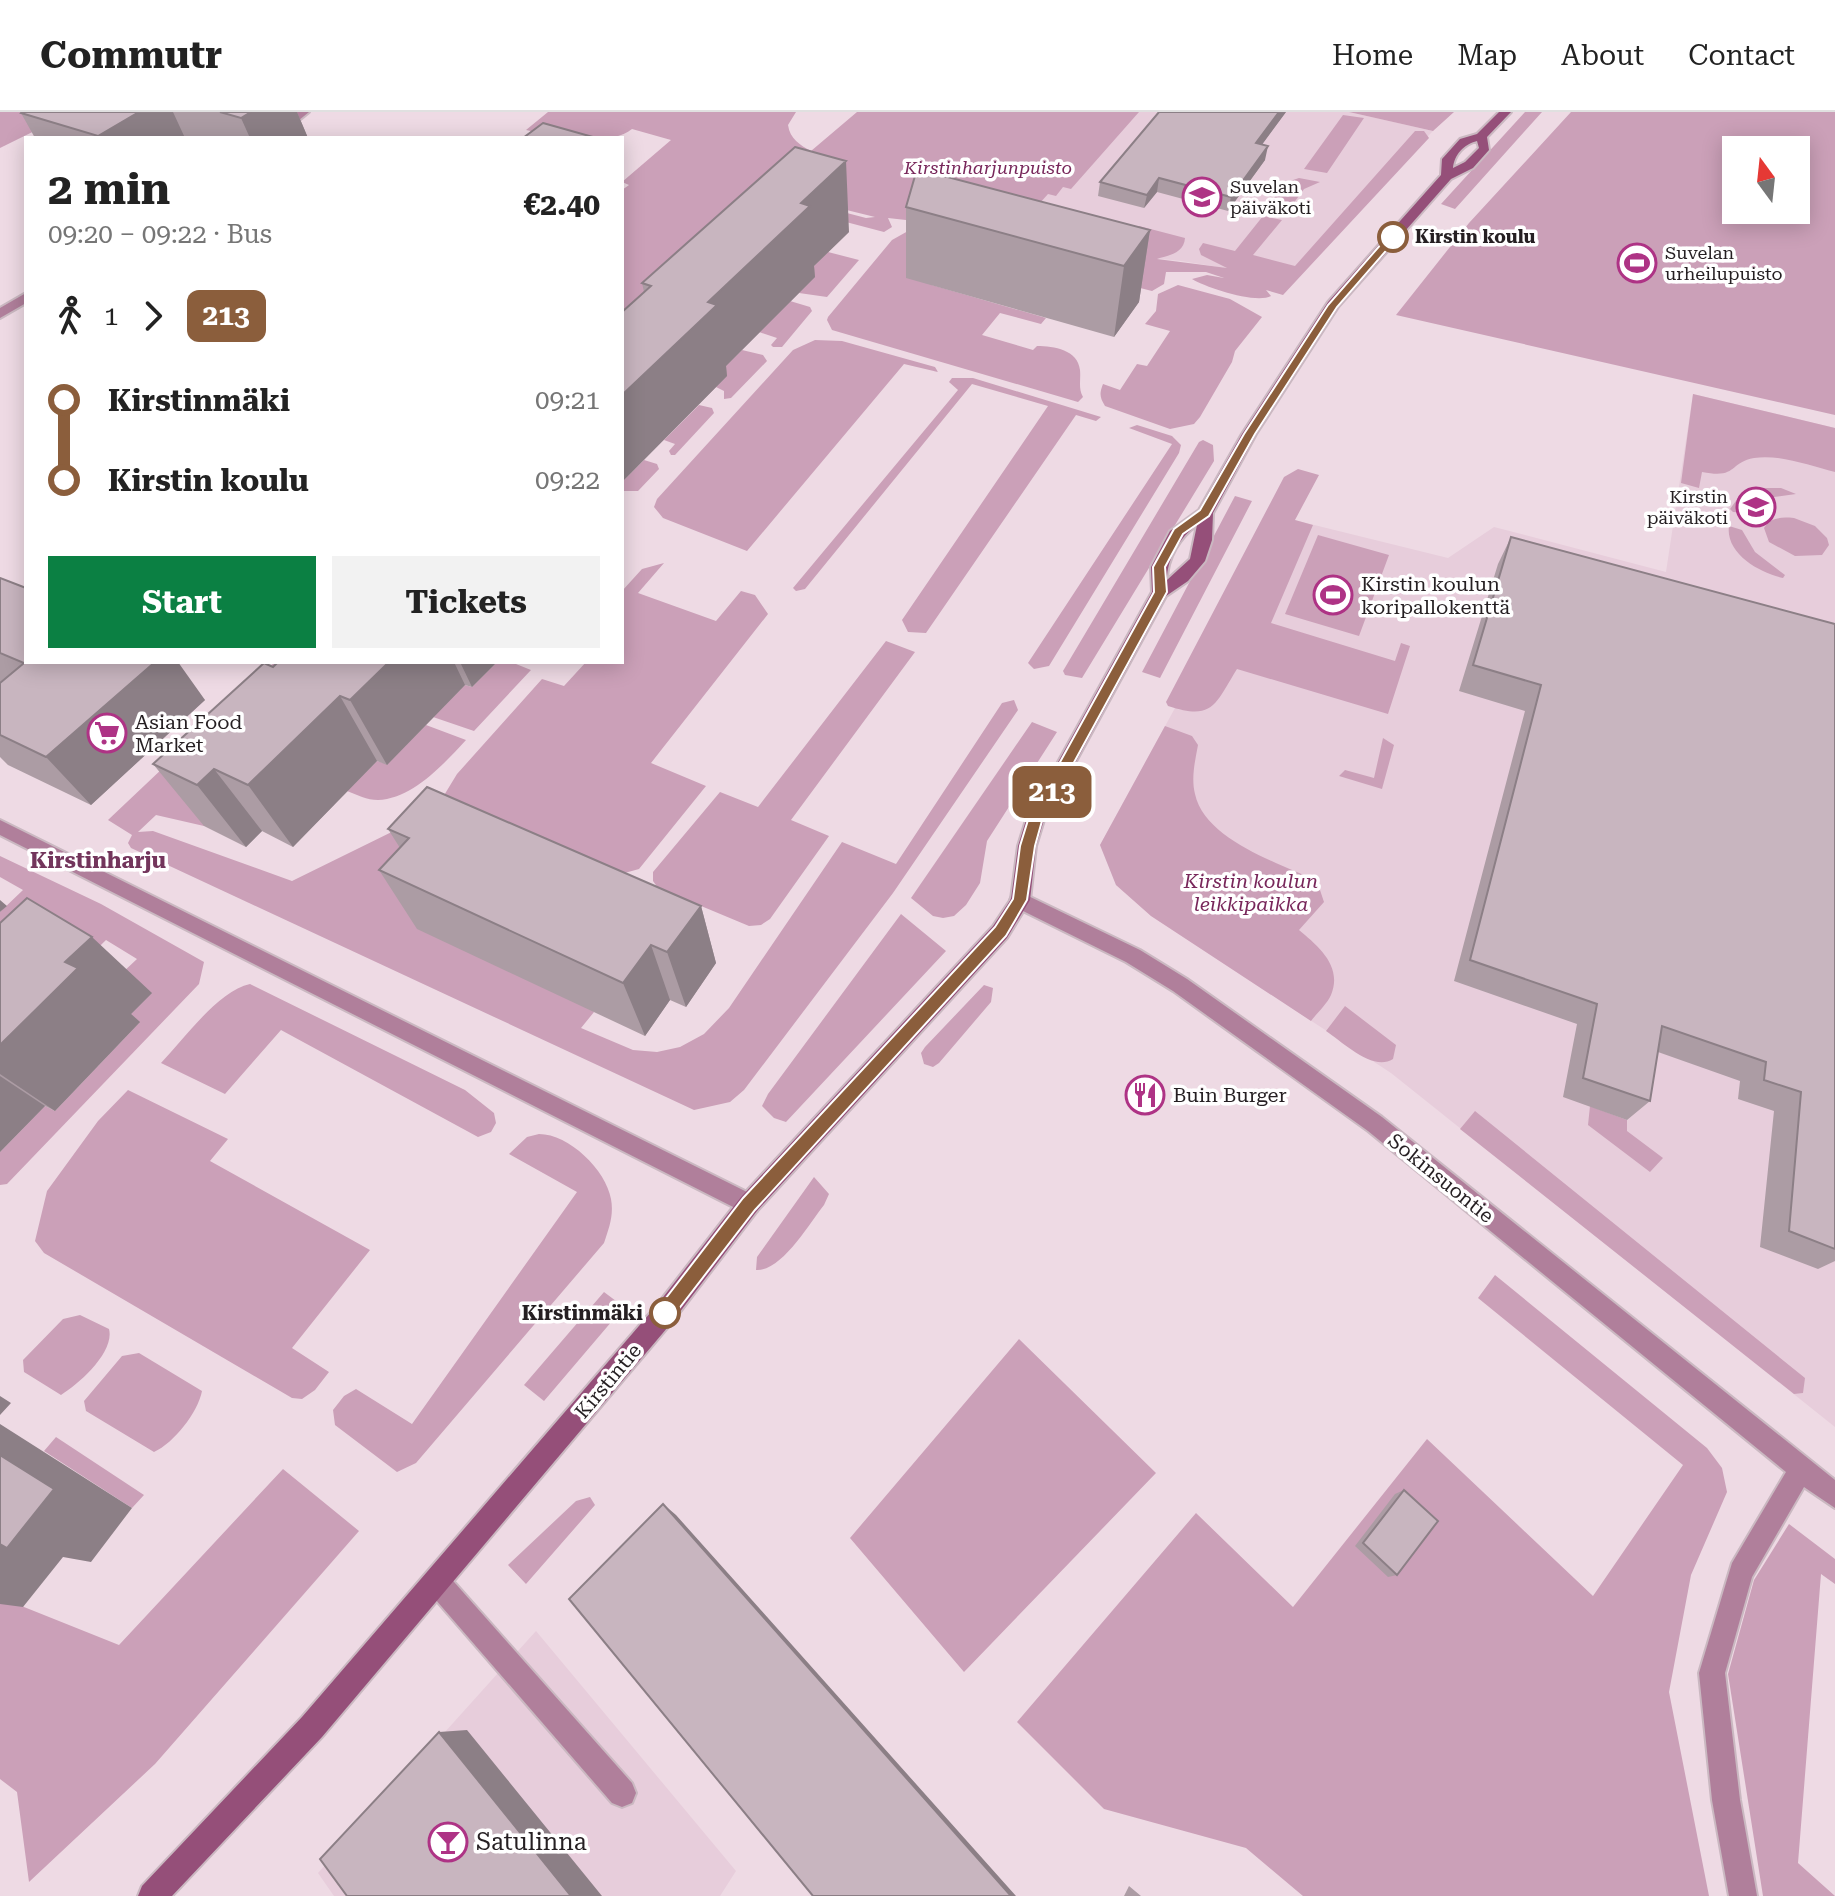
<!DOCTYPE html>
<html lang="en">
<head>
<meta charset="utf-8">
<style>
	:root { --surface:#fff; --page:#f2f2f2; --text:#222; --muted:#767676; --line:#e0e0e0; --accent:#0b8043 }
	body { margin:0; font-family:"Roboto Serif",serif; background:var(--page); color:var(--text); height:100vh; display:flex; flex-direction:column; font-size:30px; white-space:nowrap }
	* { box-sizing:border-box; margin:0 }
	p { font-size:26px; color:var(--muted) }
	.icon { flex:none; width:44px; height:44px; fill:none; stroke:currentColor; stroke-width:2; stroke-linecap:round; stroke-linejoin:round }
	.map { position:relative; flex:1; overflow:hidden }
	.details { position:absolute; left:24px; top:24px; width:600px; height:528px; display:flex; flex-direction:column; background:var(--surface); border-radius:0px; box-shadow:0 4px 20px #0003 }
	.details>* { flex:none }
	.badge { padding:0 16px; border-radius:12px; font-size:28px; line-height:52px }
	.needle { width:52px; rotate:345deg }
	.tools { position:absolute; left:1722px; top:24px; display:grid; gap:16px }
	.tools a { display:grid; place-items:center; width:88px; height:88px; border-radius:0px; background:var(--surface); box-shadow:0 4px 20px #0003; font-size:40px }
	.map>.badge { position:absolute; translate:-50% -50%; box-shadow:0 0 0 4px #fff }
	.legs { display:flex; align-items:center; gap:12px; height:88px; padding:0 24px; font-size:26px }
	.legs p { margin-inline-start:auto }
	.head { display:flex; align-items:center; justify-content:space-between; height:136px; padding:0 24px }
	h1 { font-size:44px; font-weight:700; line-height:60px }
	.button { display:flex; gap:16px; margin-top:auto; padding:16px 24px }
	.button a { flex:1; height:92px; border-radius:0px; background:var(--accent); color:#fff; font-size:32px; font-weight:700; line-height:92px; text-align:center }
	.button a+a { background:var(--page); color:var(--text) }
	ul { padding:0 24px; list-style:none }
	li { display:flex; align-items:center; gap:28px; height:80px; font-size:30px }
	li i { display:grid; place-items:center; width:12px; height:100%; margin:0 10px; background:currentColor }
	li i::after { content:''; width:20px; height:20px; margin:-10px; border:6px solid; border-radius:50%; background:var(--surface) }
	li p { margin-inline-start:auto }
	li:first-child i { background:linear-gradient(#0000 50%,currentColor 0) }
	li:last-child i { background:linear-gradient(currentColor 50%,#0000 0) }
	header { display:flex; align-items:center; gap:48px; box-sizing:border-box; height:112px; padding:0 40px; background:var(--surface); border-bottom:2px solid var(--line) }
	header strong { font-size:38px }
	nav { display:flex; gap:44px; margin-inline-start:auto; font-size:28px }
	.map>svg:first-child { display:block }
	.built { fill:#e7cddb }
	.green { fill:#cba0b8; fill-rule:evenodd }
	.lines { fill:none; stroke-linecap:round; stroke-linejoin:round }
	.lane-casing { stroke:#cab8c1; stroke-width:4 }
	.street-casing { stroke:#cab8c1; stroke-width:4 }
	.secondary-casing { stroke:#cab8c1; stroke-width:4 }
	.lane { fill:#b07f9b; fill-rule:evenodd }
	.street { fill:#b07f9b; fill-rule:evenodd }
	.secondary { fill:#954f79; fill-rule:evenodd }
	.wall { fill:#ac9ca4 }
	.shaded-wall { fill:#8c7f86 }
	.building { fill:#c8b5bf; stroke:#8c7f86; stroke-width:2 }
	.line-1 { fill:#8b5e3c; stroke:#fff; stroke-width:2 }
	.stop-1-dot { fill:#fff; stroke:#8b5e3c; stroke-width:4 }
	.labels { text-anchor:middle; stroke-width:7; stroke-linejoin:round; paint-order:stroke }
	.far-park-label { font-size:18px; font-style:italic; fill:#78275b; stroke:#fff }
	.far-poi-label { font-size:18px; fill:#251f22; stroke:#fff; text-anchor:start }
	.far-stop-label { font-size:18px; font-weight:bold; fill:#251f22; stroke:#fff; text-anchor:start }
	.poi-label { font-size:20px; fill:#251f22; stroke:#fff; text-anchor:start }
	.park-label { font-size:20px; font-style:italic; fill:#78275b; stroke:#fff }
	.street-label { font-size:20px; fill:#251f22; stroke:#fff }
	.stop-label { font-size:20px; font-weight:bold; fill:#251f22; stroke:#fff; text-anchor:end }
	.neighbourhood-label { font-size:22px; font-weight:bold; fill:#73355c; stroke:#fff }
	.near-poi-label { font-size:24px; fill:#251f22; stroke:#fff; text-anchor:start }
</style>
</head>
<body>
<header>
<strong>Commutr</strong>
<nav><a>Home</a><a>Map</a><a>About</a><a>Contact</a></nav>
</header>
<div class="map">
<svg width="1835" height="1784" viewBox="0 0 1835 1784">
	<rect width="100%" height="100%" fill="#eedae4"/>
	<path class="built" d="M1127 0H1349L1433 19 1288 166 1181 149 1131 144 1025 99Z
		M1693 282 1835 316V1315L1391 961 1151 804 1116 773 1100 733 1175 596 1218 557 1294 408 1448 446 1494 415 1666 460Z
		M536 1519 736 1759 720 1784H334L318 1761Z"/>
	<path class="green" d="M0 0H73L0 36Z
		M548 0H796L788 13C790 27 800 33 811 39L857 0H1139L1071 77 1063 75 1056 84 1048 82 1022 111 1120 138 1139 114 1185 126C1184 142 1168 143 1157 147L1227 156 1201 143 1199 137 1203 131 1235 139 1263 104 1282 108 1253 143 1295 154 1415 19H1424L1429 26 1283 183 1266 178 1271 184C1256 192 1207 176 1192 167L1207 163 1224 166 1206 160H1166L1164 172 1152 179 1097 165 932 173 1046 206 1041 212 1000 201 982 223 1033 238 1037 234C1054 234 1078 238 1080 258 1081 268 1078 276 1083 285L1078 290 832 218 827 208 828 205 892 128 924 110 888 106 892 115 884 120 827 105 824 95 866 106 875 105 806 88 622 237V78L629 73 622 70 671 28 632 17C608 36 555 25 526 18Z
		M1349 0H1454L1433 19Z
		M1525 0H1542L1455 97 1441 92Z
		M1571 0H1835V303L1396 203 1469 111ZM1736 38H1796V98H1736Z
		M1343 3 1364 6 1327 61 1304 57Z
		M1299 66 1320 70 1304 77 1285 103 1265 99 1284 71Z
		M828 140 859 148 827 185 799 181 806 162Z
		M1178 173 1230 187 1262 205 1235 239 1232 250 1200 305 1194 312 1170 317 1105 294C1100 286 1099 282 1103 272L1120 278 1137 252 1147 254 1170 219 1145 212 1156 199 1158 182Z
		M790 189 810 195 812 199 782 235H773L771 233 777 226 759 220Z
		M815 228 842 229 935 255 938 260 904 252 747 439 663 406 654 395 657 387 793 238Z
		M742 238 763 243 767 249 731 286 724 287V279L716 275 718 261Z
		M952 266H973L1101 305 1096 309 1076 303 926 521 908 520 902 508 1048 294 972 272 805 477 796 479 793 476 958 278 949 270Z
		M1693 282 1835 316V360C1810 354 1780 342 1754 346 1728 351 1738 367 1702 360L1699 376 1681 371Z
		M699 293 712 296 714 301 675 343H671L669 339 675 332 664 328Z
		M1137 313 1172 324 1181 333 1179 341 1049 554 1034 557 1028 551 1172 332 1129 316Z
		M1203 328 1213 333 1214 349 1082 566 1065 563 1063 559 1199 330Z
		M644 348 657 352 659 357 638 379H622V370Z
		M1298 357 1319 363 1295 408 1313 413 1271 511 1395 549 1401 531 1410 534 1388 602 1237 557C1215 592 1214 609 1168 594L1166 590 1284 365Z
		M1761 376H1781L1796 382 1774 385 1748 401 1733 400 1730 397 1741 382Z
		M1235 384 1252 389 1160 566 1142 560Z
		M1794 406 1815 414 1827 426 1829 433 1822 443 1795 444 1769 430 1764 416C1771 405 1781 405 1794 406Z
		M1729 414 1742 418 1755 440 1785 463 1783 466C1759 461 1725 441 1729 414Z
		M1318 423 1389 443 1359 524 1285 502Z
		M664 451 638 481 716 509 741 479 755 483 768 502 651 651 706 674 639 757 621 762 443 685 457 662 542 567 564 574 586 550H622V479L642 457Z
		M886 529 915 540 791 708 829 724 770 807 761 813 749 814 658 776 653 769V760L720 680 758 695Z
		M275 550H308L204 714 156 703 138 720 153 719 292 769 412 710 594 900 581 916 633 938 657 940 680 935 704 922 729 896 842 730 896 752 1002 591 1014 588 1018 598 893 781 744 978 730 990 694 998 131 736 128 731 132 723 108 708Z
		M497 550H511L531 558 474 619 433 605 465 573 472 575Z
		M1032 610 1057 620 987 729 980 771 966 793 954 804 943 806 933 804 911 786Z
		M426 613 466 628C444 652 412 687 378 688 367 688 357 683 347 679L377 649 387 652Z
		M1165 614 1192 624 1198 633C1195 649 1191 666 1195 682 1205 728 1279 751 1317 769L1324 790 1299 818C1318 834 1343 854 1331 883 1327 892 1317 901 1311 909L1151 804 1116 773 1100 733Z
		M1383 626 1394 633 1382 677 1339 664 1345 658 1374 666Z
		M0 744 101 792 204 850 199 872 7 1072 0 1073V1040L45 994 55 999 139 911 128 904 121 862 137 847 106 828 43 890 0 867V800L23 778 0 765Z
		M901 802 946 839 786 1010 774 1006 762 994 768 982Z
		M250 872 465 978 494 1001 496 1011 491 1020 478 1025 281 918 225 982 161 951C184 927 218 879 250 872Z
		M984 873 993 876 991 890 939 951 933 955 924 952 921 941 925 935Z
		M1345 894 1396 933 1393 947C1373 960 1344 931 1326 919Z
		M128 978 228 1027 210 1049 370 1138 292 1236 329 1260 315 1278 302 1287 292 1286 44 1141 35 1129 47 1079 98 1009Z
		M1590 994 1627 1008V1019L1663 1046 1650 1060 1588 1013Z
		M1475 999 1805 1266 1803 1281 1794 1282 1460 1017Z
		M539 1022C569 1022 606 1058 611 1087 614 1103 609 1116 604 1131L416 1351 397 1360 335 1313 333 1298 344 1284 356 1277 412 1312 577 1080 509 1042 527 1025Z
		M814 1065 829 1082 824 1093C809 1112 781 1160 756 1158L757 1145Z
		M1495 1163 1707 1336 1722 1356 1727 1380 1691 1463 1669 1580 1709 1784H1303L1246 1736 1104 1697 1017 1610 1196 1401 1293 1495 1427 1327 1593 1484 1683 1353 1478 1186Z
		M604 1180 624 1195 544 1289 524 1273Z
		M80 1203 109 1217C115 1240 79 1272 61 1283L24 1260 23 1248 63 1207Z
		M1019 1227 1156 1361 964 1560 850 1426Z
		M139 1241 202 1279C198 1300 174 1331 154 1340L86 1299 84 1289 122 1244Z
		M56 1325 144 1383 132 1396 44 1339Z
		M283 1357 359 1419 155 1652 29 1770 17 1680 0 1667V1479L24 1495 119 1533Z
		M590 1385 595 1393 526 1472 508 1453 576 1389Z
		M1789 1412 1835 1447V1472L1821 1462 1798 1751 1835 1784H1763L1728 1562 1754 1468Z"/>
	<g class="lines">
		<defs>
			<path id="lane" d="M438 1458 447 1462 632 1671 636 1681 632 1691 622 1695 612 1691 429 1480 425 1471 429 1462Z"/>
			<path id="street" d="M296 0H309L277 26H264Z
				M26 181V191L0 206V196Z
				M0 708 757 1085 760 1092 757 1099 749 1102 741 1099 0 723Z
				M1020 780 1140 838 1187 867 1382 1005 1835 1368V1396L1804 1375 1752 1465 1725 1561 1740 1688 1757 1784H1729L1712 1688 1699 1561 1732 1451 1786 1360 1368 1019 1173 879 1126 850 1013 794 1010 788 1013 782Z"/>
			<path id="secondary" d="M1499 0H1511L1487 25 1489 38 1473 56 1451 67 1338 195 1256 322 1213 401 1212 428 1205 449 1188 469 1166 484 1044 708 1036 734 1030 788 1007 826 757 1099 673 1209 322 1625 172 1784H138L142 1774 302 1605 657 1193 741 1085 993 814 1011 787 1018 734 1026 708 1152 480 1151 455 1170 419 1199 398 1242 322 1328 190 1441 63 1442 47 1460 27 1477 22ZM1477 29 1479 36 1465 50 1453 56C1454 43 1464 32 1477 29ZM1197 413 1190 447 1167 468C1167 446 1180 425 1197 413Z"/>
		</defs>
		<use href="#lane" class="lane-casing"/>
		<use href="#street" class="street-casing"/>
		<use href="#secondary" class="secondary-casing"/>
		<use href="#lane" class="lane"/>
		<use href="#street" class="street"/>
		<use href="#secondary" class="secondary"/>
	</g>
	<path class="wall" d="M22 0H297L308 26H35L21 1Z
		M1286 0 1262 32 1265 48 1228 99 1157 80 1144 96 1098 84 1100 70Z
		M906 95 1150 118 1139 190 1114 225 906 166Z
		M849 120 814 154 815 165 726 254 727 264 622 370V200L644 180 642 171Z
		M1511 425 1835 512V1149L1818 1157 1760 1135 1774 999 1738 987 1740 969 1658 940 1650 989 1627 1008 1563 985 1577 912 1454 869 1525 599 1459 579 1498 452Z
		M0 466 205 588 91 693 8 653 0 645Z
		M278 550H497L472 575 465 573 387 653 377 649 293 735 262 719 246 735 204 714 153 652Z
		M388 717 701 794 716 851 686 895 670 888 645 924 417 817 379 758 400 736Z
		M0 811 152 881 131 902 140 910 55 999 45 994 0 1040Z
		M1404 1378 1397 1463 1388 1465 1355 1434 1395 1382Z
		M1129 1774 1141 1784H1124Z"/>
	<path class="shaded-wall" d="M139 0H173L185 26H99L98 24Z
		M250 0H297L308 26H250L241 6Z
		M1279 0H1286L1253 45 1256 31Z
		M1268 34 1265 48 1228 99 1231 85Z
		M846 49 849 120 814 154 815 165 726 254 727 264 622 370V283L708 190 801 91Z
		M1159 66 1157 80 1144 96 1147 83Z
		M1150 118 1139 190 1114 225 1124 154Z
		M155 550H178L205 588 91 693 46 645Z
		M389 550H454L465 573 387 653 350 588Z
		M460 550H497L472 575Z
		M340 584 377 649 293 735 248 673Z
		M214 657 262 719 246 735 197 673Z
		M0 788 7 794 0 800Z
		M701 794 716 851 686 895 667 840Z
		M92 825 152 881 131 902 140 910 55 999 0 962V933L65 850Z
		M651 833 670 888 645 924 623 871Z
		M0 964 45 994 0 1040Z
		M0 1284 11 1291 0 1303Z
		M0 1312 132 1396 91 1450 63 1445 23 1495 0 1492Z
		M663 1392 676 1403 1016 1784H1011Z
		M467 1618 602 1784H571L439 1620Z"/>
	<path class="building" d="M22 0H139L98 24 21 1Z
		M220 0H251L241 6Z
		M1159 0H1279L1256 31 1268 34 1231 85 1159 66 1147 83 1100 70Z
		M543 11 593 25 592 26H523Z
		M795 35 846 49 801 91 810 94 708 190 717 193 622 283V200L651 174 642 171Z
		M917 57 1150 118 1124 154 906 95Z
		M1511 425 1835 512V1137L1789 1119 1801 980 1764 968 1766 950 1662 914 1650 989 1583 966 1597 892 1470 848 1541 573 1473 553Z
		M0 466 26 476V550H155L46 645 0 623V571L24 551 0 541Z
		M278 550H389L350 588 340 584 248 673 214 657 197 673 153 652 264 551 273 555Z
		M427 675 701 794 667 840 651 833 623 871 379 758 409 726 388 717Z
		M27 786 92 825 65 850 78 856 0 933V811Z
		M0 1343 54 1377 7 1436 0 1432Z
		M1404 1378 1438 1409 1397 1463 1363 1431Z
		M663 1392 1011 1784H813L569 1487Z
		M439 1620 571 1784H347L320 1747Z"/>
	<path class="line-1" d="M1389 123 1398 125 1337 195 1255 322 1209 404 1183 422 1165 455 1167 480 1042 709 1035 734 1027 788 1006 824 755 1098 671 1207 665 1210 659 1207 656 1201 659 1195 743 1086 995 815 1013 787 1020 734 1028 708 1154 480 1153 455 1174 417 1200 398 1244 322 1328 193Z"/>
	<defs>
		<symbol id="school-ring" viewBox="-11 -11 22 22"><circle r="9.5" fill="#fff" stroke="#ae3385" stroke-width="1.5"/><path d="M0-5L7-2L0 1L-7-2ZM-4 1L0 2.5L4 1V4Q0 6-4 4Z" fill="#ae3385"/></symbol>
		<symbol id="stadium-ring" viewBox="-11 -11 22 22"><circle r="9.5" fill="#fff" stroke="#ae3385" stroke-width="1.5"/><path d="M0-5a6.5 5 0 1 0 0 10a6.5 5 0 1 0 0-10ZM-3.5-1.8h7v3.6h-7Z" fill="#ae3385"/></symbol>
		<symbol id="supermarket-ring" viewBox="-11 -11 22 22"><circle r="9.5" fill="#fff" stroke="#ae3385" stroke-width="1.5"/><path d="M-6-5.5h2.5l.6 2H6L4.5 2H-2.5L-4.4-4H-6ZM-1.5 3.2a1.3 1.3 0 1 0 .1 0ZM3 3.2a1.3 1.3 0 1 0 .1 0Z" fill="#ae3385"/></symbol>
		<symbol id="restaurant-ring" viewBox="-11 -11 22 22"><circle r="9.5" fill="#fff" stroke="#ae3385" stroke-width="1.5"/><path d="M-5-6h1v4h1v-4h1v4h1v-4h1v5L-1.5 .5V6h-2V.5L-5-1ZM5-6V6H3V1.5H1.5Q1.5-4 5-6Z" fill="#ae3385"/></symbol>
		<symbol id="bar-ring" viewBox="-11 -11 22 22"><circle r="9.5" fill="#fff" stroke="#ae3385" stroke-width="1.5"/><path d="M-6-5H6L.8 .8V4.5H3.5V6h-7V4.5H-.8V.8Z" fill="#ae3385"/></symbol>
	</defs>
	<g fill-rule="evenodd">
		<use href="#school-ring" x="1180" y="63" width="44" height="44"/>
		<use href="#stadium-ring" x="1615" y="129" width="44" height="44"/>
		<use href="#school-ring" x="1734" y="373" width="44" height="44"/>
		<use href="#stadium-ring" x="1311" y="461" width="44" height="44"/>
		<use href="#supermarket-ring" x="85" y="599" width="44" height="44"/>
		<use href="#restaurant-ring" x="1123" y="961" width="44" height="44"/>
		<use href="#bar-ring" x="426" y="1708" width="44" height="44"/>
	</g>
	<g class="stop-1-dot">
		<circle cx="1393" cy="125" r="14"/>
		<circle cx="665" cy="1201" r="14"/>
	</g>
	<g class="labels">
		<g class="far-park-label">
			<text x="988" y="62">Kirstinharjunpuisto</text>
		</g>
		<g class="far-poi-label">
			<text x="1230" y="81">Suvelan<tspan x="1230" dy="21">päiväkoti</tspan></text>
			<text x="1665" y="147">Suvelan<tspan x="1665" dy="21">urheilupuisto</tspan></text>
			<text x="1728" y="391" text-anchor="end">Kirstin<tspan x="1728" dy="21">päiväkoti</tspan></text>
		</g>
		<g class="far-stop-label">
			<text x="1415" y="131">Kirstin koulu</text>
		</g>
		<g class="poi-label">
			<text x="1361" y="479">Kirstin koulun<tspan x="1361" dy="23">koripallokenttä</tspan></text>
			<text x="135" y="617">Asian Food<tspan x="135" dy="23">Market</tspan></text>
			<text x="1173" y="990">Buin Burger</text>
		</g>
		<g class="park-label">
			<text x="1251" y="776">Kirstin koulun<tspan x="1251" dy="23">leikkipaikka</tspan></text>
		</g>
		<g class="street-label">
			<text transform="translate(1441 1066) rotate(39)" y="7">Sokinsuontie</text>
			<text transform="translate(608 1269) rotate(-50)" y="7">Kirstintie</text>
		</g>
		<g class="stop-label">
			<text x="643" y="1208">Kirstinmäki</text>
		</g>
		<g class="neighbourhood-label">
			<text x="98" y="756">Kirstinharju</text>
		</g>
		<g class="near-poi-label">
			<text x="476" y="1738">Satulinna</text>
		</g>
	</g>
</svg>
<div class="tools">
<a><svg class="needle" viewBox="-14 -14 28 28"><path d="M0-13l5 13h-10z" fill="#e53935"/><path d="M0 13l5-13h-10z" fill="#767676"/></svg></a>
</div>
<b class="badge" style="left:1052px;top:680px;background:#8b5e3c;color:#fff">213</b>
<section class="details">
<div class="head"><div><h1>2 min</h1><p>09:20 – 09:22 · Bus</p></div><b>€2.40</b></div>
<div class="legs"><svg class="icon" aria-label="walk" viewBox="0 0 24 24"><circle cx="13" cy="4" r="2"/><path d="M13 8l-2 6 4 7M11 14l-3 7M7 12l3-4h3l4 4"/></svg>1<svg class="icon" aria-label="forward" viewBox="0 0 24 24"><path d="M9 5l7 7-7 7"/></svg><b class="badge" style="background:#8b5e3c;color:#fff">213</b></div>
<ul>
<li><i style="color:#8b5e3c"></i><b>Kirstinmäki</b><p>09:21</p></li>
<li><i style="color:#8b5e3c"></i><b>Kirstin koulu</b><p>09:22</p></li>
</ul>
<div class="button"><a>Start</a><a>Tickets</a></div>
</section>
</div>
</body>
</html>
